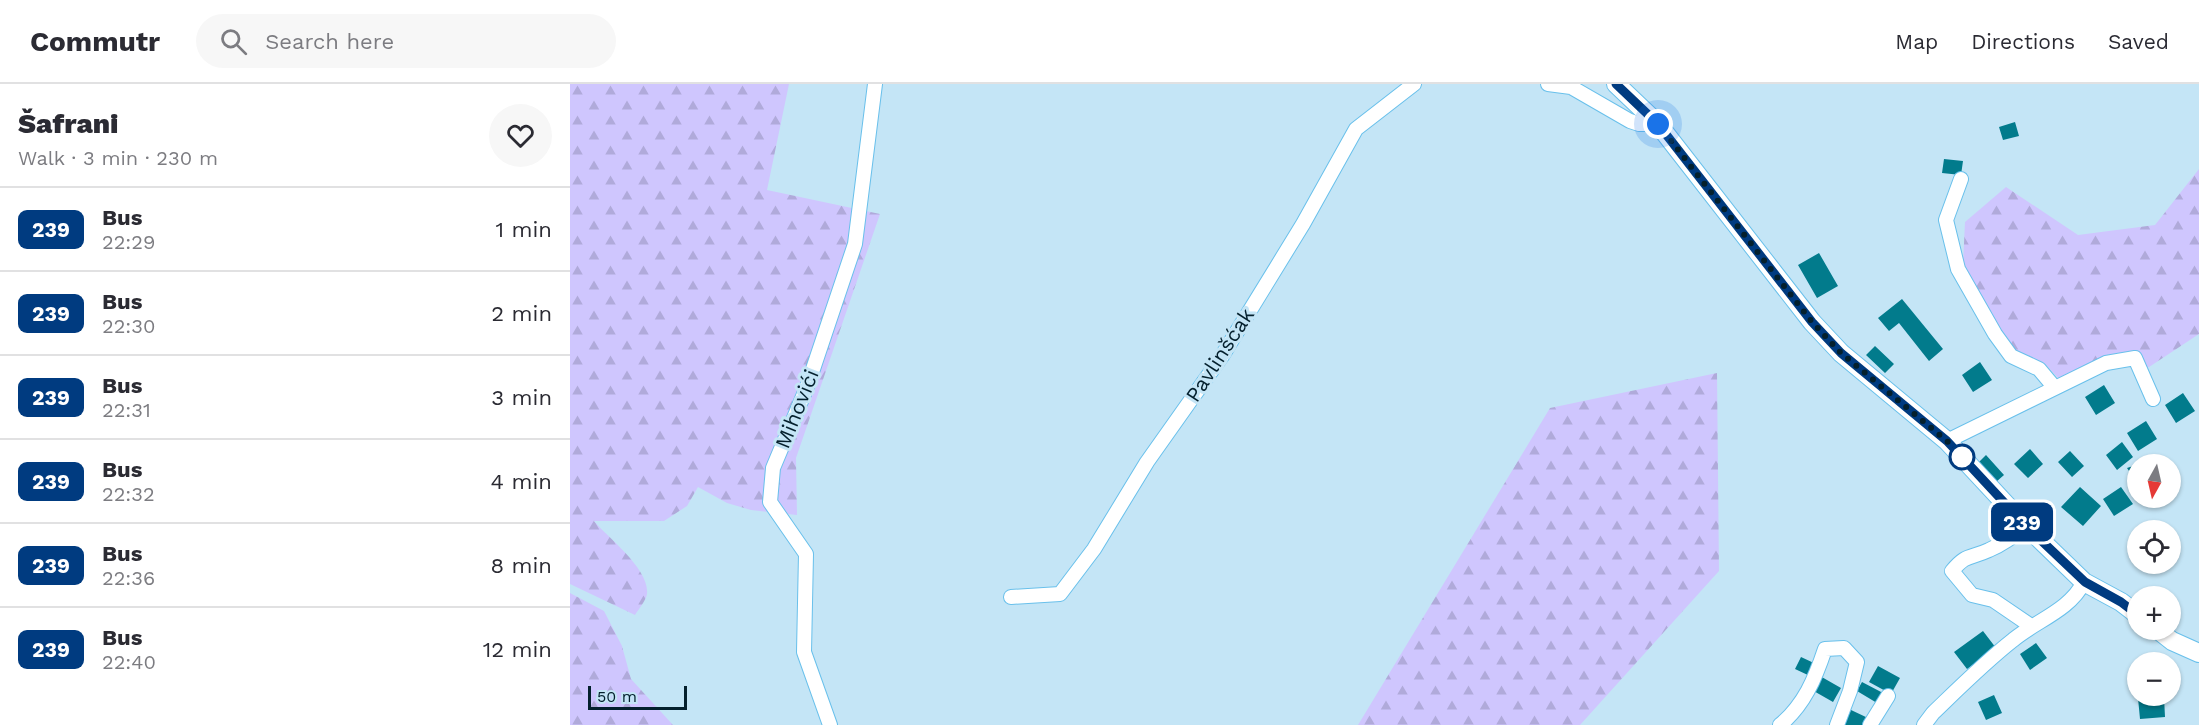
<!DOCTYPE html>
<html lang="en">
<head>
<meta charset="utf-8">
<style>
	:root { --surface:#fff; --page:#f7f7f7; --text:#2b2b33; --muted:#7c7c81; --line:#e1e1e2 }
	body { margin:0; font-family:"Work Sans",sans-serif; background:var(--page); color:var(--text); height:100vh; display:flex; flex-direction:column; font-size:22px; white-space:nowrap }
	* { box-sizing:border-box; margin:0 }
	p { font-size:20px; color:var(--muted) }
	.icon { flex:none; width:33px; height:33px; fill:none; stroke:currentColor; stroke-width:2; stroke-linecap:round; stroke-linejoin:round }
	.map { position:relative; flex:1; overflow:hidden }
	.sheet { display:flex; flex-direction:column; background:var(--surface); width:570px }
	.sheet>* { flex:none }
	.badge { padding:0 12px; border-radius:9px; font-size:21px; line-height:39px }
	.needle { width:39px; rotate:188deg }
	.controls { position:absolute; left:1557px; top:370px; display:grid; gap:12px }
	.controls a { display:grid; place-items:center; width:54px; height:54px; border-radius:50%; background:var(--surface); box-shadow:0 2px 4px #0004; font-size:30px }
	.scale { position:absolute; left:18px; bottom:15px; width:99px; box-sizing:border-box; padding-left:6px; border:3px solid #04202d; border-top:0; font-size:16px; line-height:21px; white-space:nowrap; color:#04202d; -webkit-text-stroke:4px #c4e5f6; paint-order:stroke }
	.you { position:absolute; width:30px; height:30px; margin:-15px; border:4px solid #fff; border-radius:50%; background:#1a73e8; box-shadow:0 0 0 9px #1a73e833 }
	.map>.badge { position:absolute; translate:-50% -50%; box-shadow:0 0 0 3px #fff }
	.round { display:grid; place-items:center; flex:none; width:63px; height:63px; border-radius:32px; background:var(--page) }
	.overview { display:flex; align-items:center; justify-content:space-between; height:102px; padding:0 18px }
	h1 { font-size:28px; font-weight:800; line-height:45px }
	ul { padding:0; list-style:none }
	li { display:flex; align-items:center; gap:18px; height:84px; padding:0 18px; border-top:2px solid var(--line) }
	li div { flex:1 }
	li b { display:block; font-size:22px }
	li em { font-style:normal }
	li .badge { min-width:66px; font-weight:700; text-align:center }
	header { display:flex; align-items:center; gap:36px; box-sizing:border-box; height:84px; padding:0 30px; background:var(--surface); border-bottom:2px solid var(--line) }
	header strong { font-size:28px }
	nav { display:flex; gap:33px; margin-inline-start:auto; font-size:21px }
	.search { width:420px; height:54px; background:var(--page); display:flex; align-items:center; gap:15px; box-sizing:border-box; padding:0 21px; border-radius:33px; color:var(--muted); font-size:22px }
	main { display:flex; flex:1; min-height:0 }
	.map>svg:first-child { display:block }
	.forest { fill:url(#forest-firs) }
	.building { fill:#027b8c }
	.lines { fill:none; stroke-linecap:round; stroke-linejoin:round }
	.street-casing { stroke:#69c0eb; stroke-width:16 }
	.secondary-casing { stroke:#69c0eb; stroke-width:20 }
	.street { stroke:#fff; stroke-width:14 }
	.secondary { stroke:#fff; stroke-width:18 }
	.line-casing { stroke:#fff; stroke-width:14 }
	.line { stroke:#003b80; stroke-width:9 }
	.walk { stroke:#04202d; stroke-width:6; stroke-dasharray:0 10.8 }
	.stop-dot { fill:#fff; stroke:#003b80; stroke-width:3 }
	.labels { text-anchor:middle; stroke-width:6; stroke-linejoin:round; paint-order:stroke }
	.street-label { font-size:21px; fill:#04202d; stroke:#c4e5f6 }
</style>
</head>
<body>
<header>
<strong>Commutr</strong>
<div class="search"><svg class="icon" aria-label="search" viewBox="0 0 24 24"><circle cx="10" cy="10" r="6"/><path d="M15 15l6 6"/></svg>Search here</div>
<nav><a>Map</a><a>Directions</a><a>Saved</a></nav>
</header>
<main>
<section class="sheet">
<div class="overview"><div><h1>Šafrani</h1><p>Walk · 3 min · 230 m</p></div><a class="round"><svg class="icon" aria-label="heart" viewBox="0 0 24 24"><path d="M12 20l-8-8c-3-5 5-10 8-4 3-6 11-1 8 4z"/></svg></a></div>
<ul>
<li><span class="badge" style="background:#003b80;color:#fff">239</span><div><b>Bus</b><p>22:29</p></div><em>1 min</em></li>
<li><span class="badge" style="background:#003b80;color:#fff">239</span><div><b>Bus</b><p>22:30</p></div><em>2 min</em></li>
<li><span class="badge" style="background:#003b80;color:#fff">239</span><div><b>Bus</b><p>22:31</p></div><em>3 min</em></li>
<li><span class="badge" style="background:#003b80;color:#fff">239</span><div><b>Bus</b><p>22:32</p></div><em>4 min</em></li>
<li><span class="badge" style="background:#003b80;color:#fff">239</span><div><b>Bus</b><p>22:36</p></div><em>8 min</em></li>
<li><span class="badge" style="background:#003b80;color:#fff">239</span><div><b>Bus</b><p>22:40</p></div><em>12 min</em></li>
</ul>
</section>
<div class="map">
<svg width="1629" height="641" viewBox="0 0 1629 641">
	<defs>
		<pattern id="forest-firs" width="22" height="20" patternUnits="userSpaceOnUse" patternTransform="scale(1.5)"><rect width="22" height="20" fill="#cfc6fe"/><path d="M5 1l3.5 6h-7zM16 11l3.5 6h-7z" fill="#b0aada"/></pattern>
	</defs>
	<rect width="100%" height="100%" fill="#c4e5f6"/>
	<path class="forest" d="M0 0H219L197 106 310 130 226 374 227 431 181 426 157 419 128 403 117 422 94 437H24C37 453 80 485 77 510 76 516 69 525 65 531L0 500Z
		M1629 85V250L1573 287 1570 268 1536 271 1490 296 1477 282 1446 267 1417 227 1393 181 1395 138 1436 103 1508 151 1585 141Z
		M1147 289 1149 487 1010 641H788L980 324Z
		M0 509 34 527 52 562 61 595 103 641H0Z"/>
	<path class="building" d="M1445 38 1449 52 1433 56 1429 43Z
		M1374 75 1393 77 1391 91 1372 89Z
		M1249 169 1268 202 1247 214 1228 181Z
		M1332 215 1373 265 1359 277 1329 239 1319 247 1308 234Z
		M1305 262 1324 280 1315 289 1296 271Z
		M1410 278 1422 296 1403 308 1392 291Z
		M1534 301 1545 319 1526 331 1515 313Z
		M1613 309 1625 327 1606 339 1595 321Z
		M1576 337 1587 355 1568 367 1557 349Z
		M1552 358 1563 373 1547 386 1536 371Z
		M1460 365 1473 380 1458 394 1444 380Z
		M1500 367 1514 382 1502 393 1488 378Z
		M1416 371 1434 391 1426 398 1408 379Z
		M1575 378 1578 381H1568V400L1557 384Z
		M1510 403 1531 422 1513 442 1491 423Z
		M1551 403 1563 420 1544 432 1533 415Z
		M1413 547 1426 564 1397 585 1384 568Z
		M1466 559 1477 574 1460 586 1450 570Z
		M1231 573 1246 580 1240 592 1225 585Z
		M1308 582 1330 594 1321 610 1299 598Z
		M1250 592 1271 604 1263 618 1242 606Z
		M1292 598 1313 609 1307 619 1287 607Z
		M1424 611 1432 629 1416 636 1408 618Z
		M1594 613 1595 633 1570 635 1568 614Z
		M1281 626 1298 634 1295 641H1274Z"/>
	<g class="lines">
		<defs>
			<path id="street" d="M978 0 1001 3 1060 37 1069 40H1088
				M1391 95 1376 136 1388 185 1425 250 1441 272 1469 285 1485 304
				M1377 357 1536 279 1565 274 1583 315
				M1456 442C1444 452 1433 460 1419 466 1400 475 1397 469 1382 487L1402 511 1423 516 1461 542
				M441 513 490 510 524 465 577 378 652 272 733 140 786 45 844 0
				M260 641 234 568 236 470 200 418 203 384 237 303 285 160 305 0
				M1210 641C1234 621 1245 595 1255 565L1274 564 1287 578 1280 607 1267 641
				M1300 641 1318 612
				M1354 641 1363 629C1389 604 1415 578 1443 556 1467 536 1499 527 1514 498"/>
			<path id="secondary" d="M1046 0 1088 40 1242 238 1271 269 1377 357 1456 442 1514 498 1551 518 1568 531
				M1588 546 1602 557 1629 569"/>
		</defs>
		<use href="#street" class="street-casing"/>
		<use href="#secondary" class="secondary-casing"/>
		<use href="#street" class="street"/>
		<use href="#secondary" class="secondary"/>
	</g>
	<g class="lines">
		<defs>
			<path id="line" d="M1046 0 1088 40 1242 238 1271 269 1377 357 1456 442 1515 498 1551 518 1568 531"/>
		</defs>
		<use href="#line" class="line-casing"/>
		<use href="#line" class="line"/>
		<path class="walk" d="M1088 40 1242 238 1271 269 1377 357 1392 373"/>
	</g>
	<circle class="stop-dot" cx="1392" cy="373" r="12"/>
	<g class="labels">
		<g class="street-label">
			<text transform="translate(650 271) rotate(-57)" y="7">Pavlinšćak</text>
			<text transform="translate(227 325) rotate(-68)" y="7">Mihovići</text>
		</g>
	</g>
</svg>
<div class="controls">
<a><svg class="needle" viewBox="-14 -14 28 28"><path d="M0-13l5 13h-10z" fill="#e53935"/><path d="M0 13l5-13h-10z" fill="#7c7c81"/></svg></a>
<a><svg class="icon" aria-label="locate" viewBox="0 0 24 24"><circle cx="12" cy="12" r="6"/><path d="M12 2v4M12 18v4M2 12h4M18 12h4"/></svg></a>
<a>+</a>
<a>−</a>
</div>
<div class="scale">50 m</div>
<div class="you" style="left:1088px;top:40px"></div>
<b class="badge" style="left:1452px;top:438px;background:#003b80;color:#fff">239</b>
</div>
</main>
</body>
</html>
